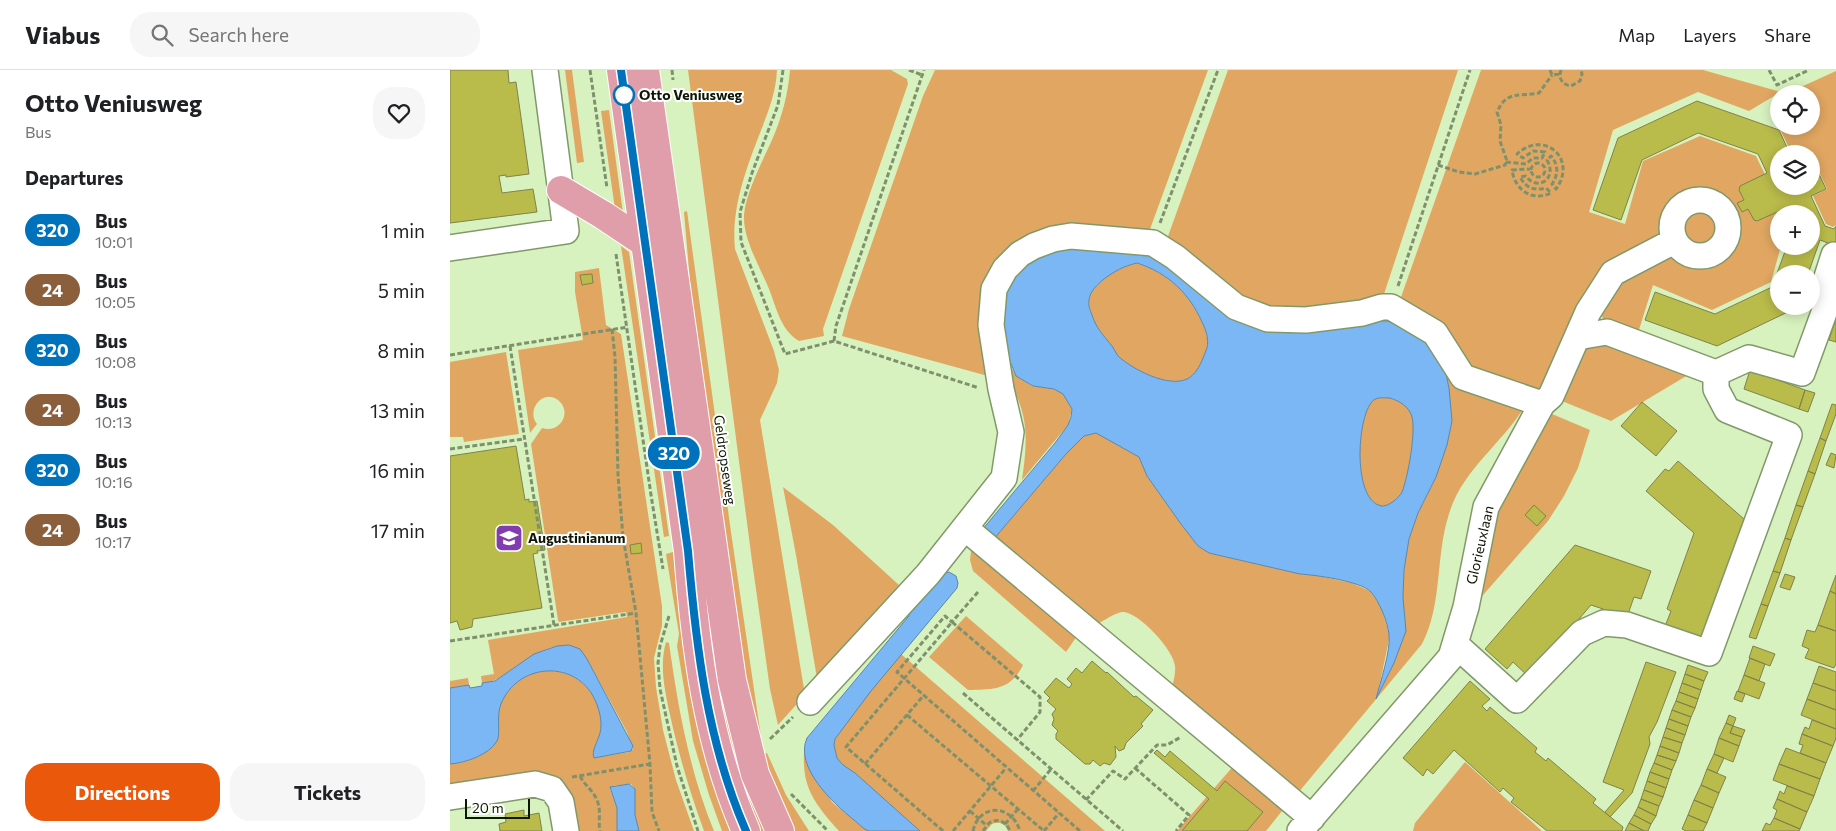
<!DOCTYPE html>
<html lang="en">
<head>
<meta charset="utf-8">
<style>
	:root { --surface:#fff; --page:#f6f6f6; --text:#202124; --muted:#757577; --line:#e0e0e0; --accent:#ea580c }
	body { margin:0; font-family:Commissioner,sans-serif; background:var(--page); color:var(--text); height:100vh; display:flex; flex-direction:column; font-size:19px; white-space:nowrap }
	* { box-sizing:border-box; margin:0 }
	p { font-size:16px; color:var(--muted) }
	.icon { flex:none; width:28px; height:28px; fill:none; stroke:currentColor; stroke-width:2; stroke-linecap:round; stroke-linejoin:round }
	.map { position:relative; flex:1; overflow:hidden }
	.side { display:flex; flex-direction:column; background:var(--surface); width:450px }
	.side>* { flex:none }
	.badge { padding:0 10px; border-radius:16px; font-size:18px; line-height:32px }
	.fabs { position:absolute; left:1320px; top:15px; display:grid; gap:10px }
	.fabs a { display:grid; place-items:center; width:50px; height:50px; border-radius:50%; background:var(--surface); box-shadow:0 2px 12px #0003; font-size:25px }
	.scale { position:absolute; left:15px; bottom:12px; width:65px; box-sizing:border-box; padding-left:5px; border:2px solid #0e1705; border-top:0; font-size:14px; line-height:18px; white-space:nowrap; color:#0e1705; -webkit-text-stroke:4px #fff; paint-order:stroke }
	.map>.badge { position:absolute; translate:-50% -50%; box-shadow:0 0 0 2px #fff }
	h2 { padding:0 25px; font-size:19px; line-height:45px }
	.round { display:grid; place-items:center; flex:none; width:52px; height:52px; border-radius:20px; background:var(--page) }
	.overview { display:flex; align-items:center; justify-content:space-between; height:85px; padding:0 25px }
	h1 { font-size:24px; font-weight:700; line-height:38px }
	.primary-button { display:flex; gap:10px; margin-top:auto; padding:10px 25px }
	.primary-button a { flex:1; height:58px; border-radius:20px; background:var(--accent); color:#fff; font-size:20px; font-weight:700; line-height:58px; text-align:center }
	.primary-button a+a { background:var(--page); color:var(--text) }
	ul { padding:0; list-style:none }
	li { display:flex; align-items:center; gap:15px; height:60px; padding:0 25px }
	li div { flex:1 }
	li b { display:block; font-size:19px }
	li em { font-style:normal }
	li .badge { min-width:55px; font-weight:700; text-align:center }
	header { display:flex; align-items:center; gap:30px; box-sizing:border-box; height:70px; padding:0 25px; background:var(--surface); border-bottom:1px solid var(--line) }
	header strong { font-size:24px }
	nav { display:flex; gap:28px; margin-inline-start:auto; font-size:18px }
	.search { width:350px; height:45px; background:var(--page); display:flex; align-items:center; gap:12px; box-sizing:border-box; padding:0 18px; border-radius:20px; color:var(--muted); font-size:19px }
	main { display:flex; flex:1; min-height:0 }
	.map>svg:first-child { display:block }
	.green { fill:#e1a762 }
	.water { fill:#7bb7f4; stroke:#5a87ac; fill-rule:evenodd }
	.building { fill:#b9bb4a; stroke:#80824d }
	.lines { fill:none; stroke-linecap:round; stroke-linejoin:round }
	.minor-casing { stroke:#81996a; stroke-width:28 }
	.major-casing { stroke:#fff; stroke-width:30 }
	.path { stroke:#7e916c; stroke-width:3; stroke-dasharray:5 2.5; stroke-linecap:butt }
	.minor { stroke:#fff; stroke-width:25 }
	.major { stroke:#e09eab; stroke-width:28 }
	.line-casing { stroke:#fff; stroke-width:11 }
	.line { stroke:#0072bc; stroke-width:8 }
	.stop-dot { fill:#fff; stroke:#0072bc; stroke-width:2.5 }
	.labels { text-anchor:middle; stroke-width:4; stroke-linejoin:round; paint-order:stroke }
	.stop-label { font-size:14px; font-weight:bold; fill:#0e1705; stroke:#fff; text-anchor:start }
	.street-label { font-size:14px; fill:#0e1705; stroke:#fff }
	.poi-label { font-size:14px; font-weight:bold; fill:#0e1705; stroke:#fff; text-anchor:start }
</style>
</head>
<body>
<header>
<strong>Viabus</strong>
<div class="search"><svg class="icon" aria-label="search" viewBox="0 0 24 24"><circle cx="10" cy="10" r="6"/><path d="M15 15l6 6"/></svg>Search here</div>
<nav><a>Map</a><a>Layers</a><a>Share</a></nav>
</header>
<main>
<section class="side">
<div class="overview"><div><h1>Otto Veniusweg</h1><p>Bus</p></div><a class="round"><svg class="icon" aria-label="heart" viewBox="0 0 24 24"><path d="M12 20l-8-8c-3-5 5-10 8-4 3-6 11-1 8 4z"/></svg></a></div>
<h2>Departures</h2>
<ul>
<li><span class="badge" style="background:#0072bc;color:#fff">320</span><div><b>Bus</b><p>10:01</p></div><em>1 min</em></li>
<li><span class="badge" style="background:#8b5e3c;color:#fff">24</span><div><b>Bus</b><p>10:05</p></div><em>5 min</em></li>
<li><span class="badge" style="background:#0072bc;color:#fff">320</span><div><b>Bus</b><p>10:08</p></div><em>8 min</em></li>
<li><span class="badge" style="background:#8b5e3c;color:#fff">24</span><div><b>Bus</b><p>10:13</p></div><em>13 min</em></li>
<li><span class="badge" style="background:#0072bc;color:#fff">320</span><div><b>Bus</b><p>10:16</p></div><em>16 min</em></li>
<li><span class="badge" style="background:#8b5e3c;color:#fff">24</span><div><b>Bus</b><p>10:17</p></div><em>17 min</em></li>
</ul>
<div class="primary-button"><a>Directions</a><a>Tickets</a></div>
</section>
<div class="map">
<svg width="1386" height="761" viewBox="0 0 1386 761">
	<rect width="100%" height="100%" fill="#d7f2be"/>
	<path class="green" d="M115 0H122L134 92 127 93Z
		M238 0H327C326 23 318 42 310 63 296 99 281 139 285 179L324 281 329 300 327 313 310 350 355 625 328 655 320 619 302 491Z
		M340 0H441L457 9 458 14 373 259 374 266 349 271C330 259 327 239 319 219 311 199 294 171 294 148 294 126 313 90 322 70 332 47 338 24 340 0Z
		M485 0H758L699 162 538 306 392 266 399 239 473 26Z
		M778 0H1008L934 224 925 230 888 238 827 239 793 230 717 169Z
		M1031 0H1253L1331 22 1299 41 1248 22 1163 60 1139 142 1175 154 1193 91 1250 66 1306 86 1334 144H1329V176H1331L1321 212 1262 240 1203 215 1188 263 1154 251 1150 241 1170 207 1222 185C1234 195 1249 200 1265 193 1310 175 1285 101 1234 126 1219 133 1214 147 1213 163L1165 192 1093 324 1022 303 950 230Z
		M1386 1V155L1383 157 1376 154 1363 126 1377 119 1361 84 1359 81 1354 84H1342L1330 59 1332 56H1361V24L1340 22Z
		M159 40 173 143 165 139 151 41Z
		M1232 158a18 18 0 1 1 36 0a18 18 0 1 1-36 0Z
		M237 141 281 462 311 667 309 668 291 592 245 270 234 142Z
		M171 176 179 182 219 466 214 467Z
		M687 193C718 203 739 223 752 252 756 260 759 269 757 278 756 281 754 285 753 288 750 296 745 305 737 309 718 318 682 299 668 286 665 283 664 279 662 276 654 266 646 258 642 245 640 240 638 235 639 230 640 221 647 215 654 209 665 201 674 196 687 193Z
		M149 198 156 255 171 264 212 536V556L204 588 206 617 213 660 226 710 244 761H189L185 745V719L181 714 162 716 160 719 167 738V761H126L120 729 0 718V694C15 693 34 687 44 674 51 666 47 658 48 648 48 638 52 628 59 620 85 589 134 597 148 636 151 644 152 655 150 663 148 672 142 679 144 688L179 682 183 679 177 662 137 589C115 554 69 596 47 609 42 612 37 612 32 613L31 606 44 604 38 570 177 547 176 542 109 552 108 550 81 374 92 358C110 364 123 342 108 330 92 318 76 341 87 354L80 363 68 280 133 270 125 222V202Z
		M1153 272 1243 302 1161 351 1107 329 1134 277Z
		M56 282 69 364 14 372 13 367H0V292Z
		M561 297 566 306 582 316 604 319 613 324 622 339 618 355 572 410C575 388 578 367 573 345 569 327 560 317 561 297Z
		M996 304 1006 313 1075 336C1052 374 1012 400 999 444 985 487 993 534 972 574L848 723 722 619C723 612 726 603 725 596 724 580 687 540 672 542 664 543 654 551 647 554L543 470 616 384 634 366 646 362 689 387 697 406 731 454 748 476 759 483 850 504 864 505 902 513 920 521 930 535 940 565 927 627 953 528 954 500 959 469 968 443 986 407 999 329V318Z
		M940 328C949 331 959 336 962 347 966 362 958 407 952 422 949 428 938 437 931 436 901 430 907 339 925 329 929 327 936 328 940 328Z
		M1095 341 1140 360 1128 398 1114 426 1098 451 1006 556 1022 465Z
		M333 417 383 455 449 515 368 614 346 485Z
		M526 477 627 566 616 582 523 501 520 490 521 481Z
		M223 482C235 579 244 669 280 761H272L259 725 243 671 227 576 229 564 216 484Z
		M516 546 573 595C560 621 543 619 518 620L479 587Z
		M216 572 219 573C228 637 239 700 264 761H254C240 723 229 685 220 645 215 621 209 596 216 572Z
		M451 584 655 761H558C555 754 550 751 542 754L536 761H470L405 703 393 695 387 688 384 675 385 669 420 621Z
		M18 608 19 615 0 618V611Z
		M267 618H270L318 761H308L281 689Z
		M317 683 336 725 359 761H345L327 722 313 684Z
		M354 683 359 699 383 733 418 761H389C366 735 352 719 354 683Z
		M1015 692 1092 761H963L965 753Z
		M786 693 832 741 816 761H727Z"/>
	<path class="water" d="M607 175 708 186 790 248 937 251 959 258 973 266 988 287 996 304 999 318 1002 351 997 375 986 407 968 443 959 469 954 500 953 528 956 561 944 593 926 629C930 613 941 580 939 565 938 552 929 531 921 522 911 511 865 505 850 504L759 483 748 476 731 454 697 406 689 387 646 363 634 366 616 384 543 470 532 460 605 373 618 355 621 347 622 339 613 324 604 319 583 316 566 306 553 274 552 225 578 187ZM687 193C718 203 739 223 752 252 756 260 759 269 757 278 756 281 754 285 753 288 750 296 745 305 737 309 718 318 682 299 668 286 666 283 664 279 662 276 654 266 646 258 642 245 640 240 638 235 639 230 640 221 647 215 654 209 665 201 674 196 687 193ZM940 328C949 331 959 336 962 347 966 362 958 407 952 422 949 428 938 437 931 436 901 430 907 339 925 329 929 327 936 328 940 328Z
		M499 502 506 506 508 513 507 518 421 621 385 669 384 675 387 688 393 695 405 703 470 761C455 761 434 761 419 761 414 760 408 753 404 750 383 733 344 697 357 668L458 547C466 534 484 505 499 502Z
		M119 575 130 579 137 589 183 676 181 681 144 688C141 681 148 671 150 663 153 652 149 637 143 626 122 589 67 594 51 634 46 645 51 665 47 671 39 685 15 693 0 694V618L19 615 20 618 32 616V613L45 611 84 584 107 576Z
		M179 714 185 719V745L189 761H167V738L160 717Z"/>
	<path class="building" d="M0 0H58L59 13 66 12 79 104 56 107V105L49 106 52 123 83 119 87 142 0 153Z
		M1247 31 1329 60 1340 84H1329V116H1361V87L1376 119 1361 126 1375 156 1384 159 1386 156V176L1370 170 1358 204H1329V236H1347L1346 238 1267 276 1195 250 1205 222 1265 244 1322 217 1337 176H1361V144H1336L1334 139 1307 151 1304 150 1298 139 1292 142 1287 133 1294 130 1289 120 1290 116 1317 103 1308 84 1248 63 1192 90 1171 150 1143 140 1168 68Z
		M142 204 143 213 132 215 130 205Z
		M1386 249V272L1379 270Z
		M1300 300 1355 320 1349 339 1294 319Z
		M1355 320 1365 323 1358 342 1349 339Z
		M1192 332 1227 361 1206 386 1171 356Z
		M1382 334 1386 335V344L1376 371 1370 368Z
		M1370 368 1376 371 1365 404 1358 401Z
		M66 376 75 430 79 429V432L87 431 95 480 87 481 88 483 83 484 92 538 23 549 22 557 10 560 7 551 0 553V386Z
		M1381 383 1386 385 1384 398 1376 395Z
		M1228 391 1294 449 1250 571 1214 559 1221 541 1217 539 1244 463 1196 421 1215 399 1219 401Z
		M1358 401 1365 404 1353 437 1346 435Z
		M1084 435 1096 446 1087 456 1075 445Z
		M1346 435 1353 437 1341 470 1335 468Z
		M1335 468 1341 470 1330 503 1323 501Z
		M191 473 192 483 181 484 180 475Z
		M1125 475 1201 501 1191 529 1184 527 1177 547 1141 535 1079 607 1063 592 1057 599 1035 579Z
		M1323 501 1330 503 1318 536 1311 534Z
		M1335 504 1345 507 1340 520 1330 517Z
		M1386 505V524L1380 521Z
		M1380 521 1386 524V561L1368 555Z
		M1311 534 1318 536 1306 569 1299 567Z
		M1368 555 1386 561V594L1384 598 1355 588 1359 579 1352 576 1357 560 1365 562Z
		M1303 576 1325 584 1320 596 1299 588Z
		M1300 588 1315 594 1309 611 1294 605Z
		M642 591 656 603 657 602 684 627 686 626 703 640 691 654 693 656 676 673 674 679 669 681 665 676 666 687 660 695 654 693 650 696 643 690 640 694H635L606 669V664L608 661 602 655 604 649 602 644 606 639 597 631 600 628 594 622 606 608 619 618 622 614 617 609 626 598 632 603Z
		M1196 592 1226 602 1207 652 1199 667 1200 674 1182 723 1160 747 1155 742 1174 720 1153 712Z
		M1238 595 1258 602 1254 611 1235 604Z
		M1369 596 1386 602V621L1363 613Z
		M1235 604 1254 611 1251 620 1232 613Z
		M1294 605 1315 613 1309 629 1288 621Z
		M1020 611 1040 629 1032 636 1037 641 1040 637 1087 678 1085 682 1096 691 1098 688 1146 729 1143 733 1173 757 1172 761H1097L1061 732 1064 728 1053 718 1050 722 1004 680 983 704 977 699 973 706 953 688Z
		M1232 613 1251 620 1248 629 1229 622Z
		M1363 613 1386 621V640L1357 629Z
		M1287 621 1295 624 1292 632 1284 629Z
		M1229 622 1248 629 1245 638 1226 631Z
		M1357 629 1386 640V659L1351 645Z
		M1226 631 1245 638 1241 647 1222 640Z
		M1222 640 1241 647 1238 656 1219 649Z
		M1279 645 1286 648 1283 656 1276 653Z
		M1219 649 1238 656 1235 665 1216 658Z
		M1362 650 1386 659V668L1383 676 1352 664 1355 657 1359 659Z
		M1276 653 1283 656 1280 663 1292 667 1289 676 1269 668Z
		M1283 656 1295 660 1292 667 1280 663Z
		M1216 658 1235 665 1232 673 1213 667Z
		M1352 664 1383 676 1376 693 1350 683 1353 675 1349 674Z
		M1213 667 1232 673 1229 683 1210 676Z
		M1269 668 1289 676 1283 692 1264 684Z
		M1210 676 1229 683 1226 691 1207 685Z
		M1336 678 1376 693 1370 709 1329 694Z
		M707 680 715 687 720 681 767 721 775 711 813 742 797 761H732L759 729 704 683Z
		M1264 684 1274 688 1267 703 1257 699Z
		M1207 685 1226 691 1222 700 1204 693Z
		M1204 693 1222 700 1219 709 1200 702Z
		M1329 694 1370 709 1364 726 1323 710Z
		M1257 699 1276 707 1269 723 1251 715Z
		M1200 702 1219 709 1216 718 1197 711Z
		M1197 711 1216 718 1213 727 1194 720Z
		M1251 715 1269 723 1263 738 1244 730Z
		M1337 716 1364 726 1357 742 1327 729 1330 721 1334 724Z
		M1194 720 1213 727 1209 736 1191 729Z
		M1191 729 1209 736 1206 746 1188 737Z
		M1327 729 1357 742 1350 759 1324 748 1327 740 1323 738Z
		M1244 730 1263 738 1257 753 1238 745Z
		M1188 737 1206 746 1201 754 1184 745Z
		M74 740V746L89 743 92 761H50L49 754 56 752 55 744Z
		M1184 745 1201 754 1198 761H1194L1179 753Z
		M1238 745 1257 753 1253 761H1236L1232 759Z
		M1324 748 1350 759 1349 761H1312L1316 753 1320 755Z
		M1179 753 1194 761H1175Z"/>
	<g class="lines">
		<defs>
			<path id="minor" d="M1222 158a28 28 0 1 1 56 0a28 28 0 1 1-56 0Z
				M0 178 116 161 95 0
				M1127 267 1157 262 1266 303 1299 288 1352 303 1379 229 1377 207 1384 185
				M515 458 862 748
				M1005 574 1067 630 1132 563 1154 553 1177 555 1259 583 1339 365 1277 340 1266 319V303
				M360 632 478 504 554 408 561 362 551 319 541 255 544 219 555 199 570 184 584 176 603 169 621 166 703 173 725 187 786 237 818 249 856 250 912 243 932 237H941L985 263 1013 307 1092 334
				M0 727 85 714 102 719 111 732 116 761
				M850 761 1001 587 1016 537 1036 437 1092 334 1101 326 1138 242 1163 203 1224 171"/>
			<path id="major" d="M171 0 238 481C245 576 257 672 296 761
				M195 0 282 610 305 704 330 761
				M111 120 153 145 195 173"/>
		</defs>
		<use href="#minor" class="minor-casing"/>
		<use href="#major" class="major-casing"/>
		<path class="path" d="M140 0 157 118
			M222 0 223 10
			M333 0 328 35 302 103 290 142 291 172 335 284 384 271 529 318
			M459 0 472 5
			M1100 0 1102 5 1110 4
			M1111 0C1108 8 1112 15 1121 16L1130 11 1132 4 1131 0
			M1319 0 1327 15 1359 0
			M1056 92 1076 94 1083 88H1092L1095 82 1083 81 1073 88 1067 84C1094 59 1128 89 1106 119L1102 114C1109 104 1108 94 1101 86L1097 90C1108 109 1087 122 1076 106L1070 107C1076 118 1084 121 1096 118L1101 123C1082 132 1065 120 1062 100L1080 99
			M1081 100a7 7 0 1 1 14 0a7 7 0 1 1-14 0Z
			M988 95 1009 102 1025 104 1055 95 1057 91 1050 71 1051 55 1047 42C1057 20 1068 27 1089 23L1102 5
			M710 153 768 0
			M166 184 201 425 213 499
			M948 216 1020 0
			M162 259 165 287 168 405 173 467 186 543 200 694 202 742 209 761
			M384 271 386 256 474 0
			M60 276 104 555
			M0 285 178 257
			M0 379 74 369
			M528 522 502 552 495 546 447 602 630 761
			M219 546 210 576 208 593 210 619 227 696 248 761
			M0 571 186 543
			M513 623 673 761
			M457 645 594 761
			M320 669 343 647
			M415 694 474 625
			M685 698 739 745 726 761
			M130 706C135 716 145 722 148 733 151 742 148 752 150 761
			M122 707 200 694
			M583 721 601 699
			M341 724 378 761
			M636 730 663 701 675 709 707 675H717L731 667
			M520 741 536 755
			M555 754 568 739
			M493 761 396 677 502 552 590 627V642L567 670
			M503 761 556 698
			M523 761C529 733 562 734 570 761
			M533 761 539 753C548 748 556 751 560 761
			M594 761 609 743"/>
		<use href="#minor" class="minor"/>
		<use href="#major" class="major"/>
	</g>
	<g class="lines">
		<defs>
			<path id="line" d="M171 0 238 481C246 576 257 672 296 761"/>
		</defs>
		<use href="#line" class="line-casing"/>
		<use href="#line" class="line"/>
	</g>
	<defs>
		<symbol id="school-square" viewBox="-11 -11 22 22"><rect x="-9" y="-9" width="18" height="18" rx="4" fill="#833cae" stroke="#fff"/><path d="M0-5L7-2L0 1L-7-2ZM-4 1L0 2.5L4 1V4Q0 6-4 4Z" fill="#fff"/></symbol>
	</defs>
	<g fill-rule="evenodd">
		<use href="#school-square" x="43" y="452" width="32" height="32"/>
	</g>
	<circle class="stop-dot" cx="174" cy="25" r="10"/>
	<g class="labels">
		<g class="stop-label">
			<text x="189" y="30">Otto Veniusweg</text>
		</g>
		<g class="street-label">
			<text transform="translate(275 390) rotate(82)" y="5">Geldropseweg</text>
			<text transform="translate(1030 475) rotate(-77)" y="5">Glorieuxlaan</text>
		</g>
		<g class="poi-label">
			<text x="78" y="473">Augustinianum</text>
		</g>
	</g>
</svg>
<div class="fabs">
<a><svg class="icon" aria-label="locate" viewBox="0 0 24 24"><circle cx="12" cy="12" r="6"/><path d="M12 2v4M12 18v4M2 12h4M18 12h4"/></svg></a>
<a><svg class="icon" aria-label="layers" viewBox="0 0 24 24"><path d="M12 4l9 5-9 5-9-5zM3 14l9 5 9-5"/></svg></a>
<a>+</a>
<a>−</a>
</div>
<div class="scale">20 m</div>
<b class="badge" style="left:224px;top:383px;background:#0072bc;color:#fff">320</b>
</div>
</main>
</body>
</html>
